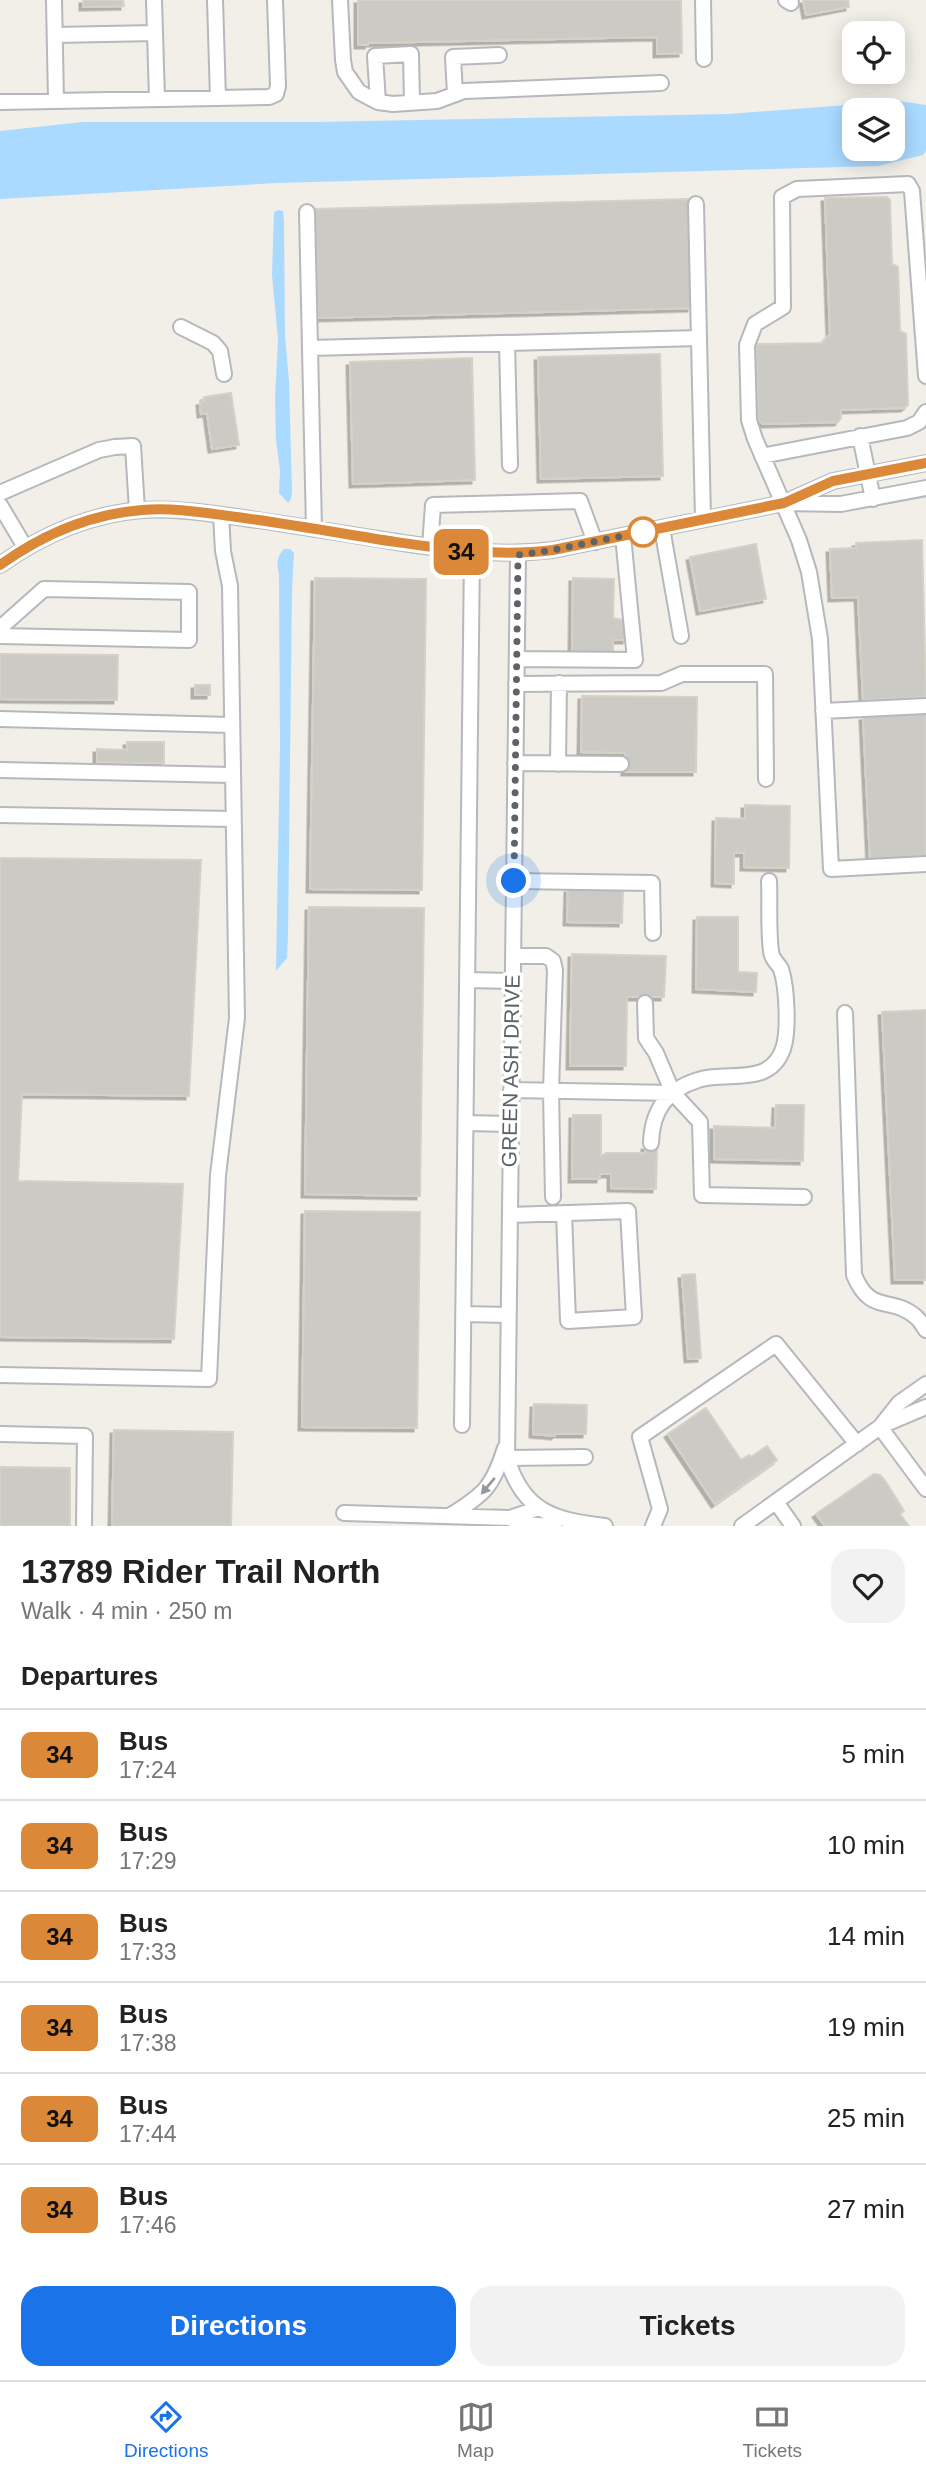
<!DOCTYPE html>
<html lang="en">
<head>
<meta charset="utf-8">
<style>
	:root { --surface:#fff; --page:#f2f2f2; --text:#222; --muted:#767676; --line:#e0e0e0; --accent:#1a73e8 }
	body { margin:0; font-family:Arial,sans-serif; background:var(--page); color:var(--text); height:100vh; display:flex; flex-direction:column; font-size:26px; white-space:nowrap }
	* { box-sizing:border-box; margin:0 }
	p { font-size:23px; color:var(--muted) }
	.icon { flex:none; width:38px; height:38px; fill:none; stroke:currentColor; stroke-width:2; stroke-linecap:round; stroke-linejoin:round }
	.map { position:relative; height:1526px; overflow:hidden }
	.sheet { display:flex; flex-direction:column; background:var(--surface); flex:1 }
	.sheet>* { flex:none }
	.badge { padding:0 14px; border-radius:10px; font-size:24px; line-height:46px }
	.fabs { position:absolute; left:842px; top:21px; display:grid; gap:14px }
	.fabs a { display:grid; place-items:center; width:63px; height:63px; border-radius:14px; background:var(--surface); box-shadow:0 4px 18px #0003; font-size:35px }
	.you { position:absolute; width:35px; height:35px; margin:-18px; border:5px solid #fff; border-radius:50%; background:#1a73e8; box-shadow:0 0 0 10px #1a73e833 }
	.map>.badge { position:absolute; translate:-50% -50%; box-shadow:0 0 0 4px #fff }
	h2 { padding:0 21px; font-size:26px; line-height:63px }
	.round { display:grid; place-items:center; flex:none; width:74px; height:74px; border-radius:21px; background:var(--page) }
	.head { display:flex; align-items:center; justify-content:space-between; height:119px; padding:0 21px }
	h1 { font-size:33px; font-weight:700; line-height:52px }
	.action { display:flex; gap:14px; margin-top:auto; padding:14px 21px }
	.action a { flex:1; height:80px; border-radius:21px; background:var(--accent); color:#fff; font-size:28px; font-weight:700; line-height:80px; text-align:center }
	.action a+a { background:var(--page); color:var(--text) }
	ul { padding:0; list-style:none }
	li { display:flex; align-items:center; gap:21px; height:91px; padding:0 21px; border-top:2px solid var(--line) }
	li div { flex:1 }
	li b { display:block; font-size:26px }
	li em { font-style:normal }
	li .badge { min-width:77px; font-weight:700; text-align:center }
	.tab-bar { display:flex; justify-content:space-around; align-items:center; height:98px; border-top:2px solid var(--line); background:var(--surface); font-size:19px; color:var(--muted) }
	.tab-bar a { display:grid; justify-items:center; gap:4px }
	.tab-bar .selected { color:var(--accent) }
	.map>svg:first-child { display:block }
	.water { fill:#aadaff; fill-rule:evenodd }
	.building { fill:#cccac5; stroke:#d6d1c6; stroke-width:2; filter:url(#shadow) }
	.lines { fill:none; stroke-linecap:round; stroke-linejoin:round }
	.minor-casing { stroke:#b5b8bc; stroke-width:18 }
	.minor { stroke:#fff; stroke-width:14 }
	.oneway { fill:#979a9d }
	.line-casing { stroke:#fff; stroke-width:16 }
	.line { stroke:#db8839; stroke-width:10 }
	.walk { stroke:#5f6368; stroke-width:7; stroke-dasharray:0 12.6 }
	.stop-dot { fill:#fff; stroke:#db8839; stroke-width:3.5 }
	.labels { text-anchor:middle; stroke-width:7; stroke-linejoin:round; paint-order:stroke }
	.street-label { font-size:21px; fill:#5f6368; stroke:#fff }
</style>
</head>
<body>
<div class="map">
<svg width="926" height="1526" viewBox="0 0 926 1526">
	<defs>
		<filter id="shadow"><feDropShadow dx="-3.5" dy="3.5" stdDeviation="0" flood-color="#0004"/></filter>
	</defs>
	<rect width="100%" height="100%" fill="#f1efe8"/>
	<path class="water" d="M899 101 926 105V151L923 155 878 166 277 183 0 199V131L83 122H316L728 114ZM854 110H892V149H854Z
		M278 210 283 211 284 221 285 336 289 381 292 492 291 499 288 503 279 493 280 471 276 440 275 399 278 340 272 275 274 212Z
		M284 549H290L294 553 292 589 288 936 287 958 276 971 280 745 279 575C277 565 276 557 284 549Z"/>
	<path class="building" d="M83 0H123L124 6 83 7Z
		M358 0H681L682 53 657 54V37L368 43V45H358Z
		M803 0H848L849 7 806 15Z
		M887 197 890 200 892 264 898 267 900 331 906 334 908 405 904 408 841 410V418L838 422 763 424 758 419 756 344 822 343 830 334 825 198Z
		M688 199 691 308 318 318 315 209Z
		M660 354 663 476 541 479 538 357Z
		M472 358 475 480 353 484 350 362Z
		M231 393 239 445 212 449 207 413 201 414 200 402 205 401 204 397Z
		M922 540 926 697 863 700 858 597 832 598 830 549 856 548V543Z
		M756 544 766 599 700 611 690 557Z
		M315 578 426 579 422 890 310 889Z
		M573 578 614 579 613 618 627 621 626 640H613V654H572Z
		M0 654 118 655 117 700 0 699Z
		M195 685H210V695H195Z
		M582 696 697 697 696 772H625V753L581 752Z
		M926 714V857L870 860 863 717Z
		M127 742H164V763L97 762V749L127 750Z
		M745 805 790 806 789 868 744 867V853H734V884L715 883 716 818 745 819Z
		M0 858 201 860 189 1096 22 1094 18 1181 183 1184 174 1339 0 1337Z
		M568 889H623L622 923 567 922Z
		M309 907 424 908 420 1196 305 1194Z
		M697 917H738V972L757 973 756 992 696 989Z
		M572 954 666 956 664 997H627L626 1066H570Z
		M926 1010V1280H895L882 1012Z
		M776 1105H804L803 1161 714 1159V1126L775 1128Z
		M573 1115H601V1156L606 1153H645V1146L657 1147 656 1189 611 1188V1174H600V1179H572Z
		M305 1211 420 1212 417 1428 302 1427Z
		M695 1274 701 1358 688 1359 682 1275Z
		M534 1404 587 1405 586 1434H555V1436L533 1434Z
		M706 1408 741 1460 749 1455 751 1457 767 1446 777 1460 715 1504 668 1434Z
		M114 1430 233 1432 231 1526H112Z
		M0 1467 70 1468V1526H0Z
		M874 1474 880 1475 886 1482 904 1511 900 1514 909 1526H825L816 1514Z"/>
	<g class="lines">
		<defs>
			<path id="minor" d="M54 0 56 101
				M154 0 157 99
				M215 0 218 98
				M340 0 343 60 345 72 359 92 378 102 393 104 437 101 464 91 661 83
				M703 0 704 59
				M786 0 791 3
				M55 35 155 33
				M455 94 453 57 499 55
				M0 102 269 97 276 94 278 86 275 0
				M378 102 375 56 411 54 412 103
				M696 204 703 519
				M307 212 314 529
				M181 327 213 343 220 351 224 374
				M507 343 510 465
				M310 348 699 338
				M926 376 912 191 908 184 797 189 782 197 783 307 755 324 747 345 749 420 755 439 799 540 809 572 820 639 831 869 926 864
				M860 436 873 499
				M762 456 907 428 919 422 926 412
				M0 493 99 450 115 447 133 446 137 510
				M788 501 833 481 926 463
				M0 505 25 547
				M662 528 681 636
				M430 547 433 505 580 501 595 542
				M518 555 507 1458C523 1512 554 1520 605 1526
				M0 565C42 535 90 514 142 510 173 508 206 513 237 517 286 524 335 532 384 540 441 549 495 557 553 550L784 503 841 504 926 488
				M0 628 44 589 189 592V640L0 636
				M517 659 635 660 623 536
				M516 684 661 683 682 674H765L766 779
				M823 711 926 706
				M0 719 231 725
				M515 763 621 764
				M558 764 559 683
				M0 770 232 775
				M0 815 233 819
				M514 881 652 883 653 933
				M513 956H546L553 961 555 970 551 1091 553 1197
				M468 980 513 981
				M645 1003 646 1038 656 1053 673 1093 700 1122 702 1195 804 1197
				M845 1013 854 1275C871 1316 891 1295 916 1317 920 1320 923 1326 926 1330
				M511 1090 673 1093
				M466 1123 511 1124
				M651 1143C652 1111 666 1090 698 1080 727 1070 769 1088 783 1049 789 1032 787 987 781 969 778 963 771 959 771 951 768 928 770 904 769 881
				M510 1215 628 1211 634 1317 568 1321 564 1213
				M463 1314 508 1315
				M0 1375 209 1379 218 1175 237 1018 230 586 223 551 221 515
				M462 1425 472 553
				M881 1426 926 1407
				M880 1427 926 1489
				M0 1434 85 1436 84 1526
				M507 1458 585 1457
				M776 1502 793 1526
				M344 1513 510 1518 539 1508
				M451 1515C485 1494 493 1486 505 1448
				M510 1518 521 1524 554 1526
				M653 1526 660 1509 640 1437 776 1344 857 1444
				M742 1526 880 1427 899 1403 926 1384"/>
		</defs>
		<use href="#minor" class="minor-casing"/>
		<use href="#minor" class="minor"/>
	</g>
	<defs><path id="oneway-solid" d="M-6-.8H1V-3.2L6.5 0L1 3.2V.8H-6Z" transform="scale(1.75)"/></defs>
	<use class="oneway" href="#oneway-solid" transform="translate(488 1486) rotate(130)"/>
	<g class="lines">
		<defs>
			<path id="line" d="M0 565C42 535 90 514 142 510 173 507 206 513 237 517 288 524 339 533 389 541 445 549 497 557 553 550L784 503 833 481 926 463"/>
		</defs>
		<use href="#line" class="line-casing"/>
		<use href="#line" class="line"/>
		<path class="walk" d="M514 881 518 555 553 550 643 532"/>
	</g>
	<circle class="stop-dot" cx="643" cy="532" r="14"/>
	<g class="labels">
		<g class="street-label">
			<text transform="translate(511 1071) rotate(-89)" y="7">GREEN ASH DRIVE</text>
		</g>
	</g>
</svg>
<div class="fabs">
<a><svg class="icon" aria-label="locate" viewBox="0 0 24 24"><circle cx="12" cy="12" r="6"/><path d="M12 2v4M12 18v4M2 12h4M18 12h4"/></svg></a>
<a><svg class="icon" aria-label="layers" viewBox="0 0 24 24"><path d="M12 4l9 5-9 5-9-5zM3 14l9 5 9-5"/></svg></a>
</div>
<div class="you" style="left:514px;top:881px"></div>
<b class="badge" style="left:461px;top:552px;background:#db8839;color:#111">34</b>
</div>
<section class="sheet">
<div class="head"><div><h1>13789 Rider Trail North</h1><p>Walk · 4 min · 250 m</p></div><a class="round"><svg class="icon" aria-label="heart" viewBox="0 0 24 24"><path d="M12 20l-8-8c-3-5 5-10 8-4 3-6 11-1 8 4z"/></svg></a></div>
<h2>Departures</h2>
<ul>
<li><span class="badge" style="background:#db8839;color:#111">34</span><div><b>Bus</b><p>17:24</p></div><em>5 min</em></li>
<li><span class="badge" style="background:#db8839;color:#111">34</span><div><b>Bus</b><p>17:29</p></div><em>10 min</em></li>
<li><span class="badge" style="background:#db8839;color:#111">34</span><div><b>Bus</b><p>17:33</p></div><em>14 min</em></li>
<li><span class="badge" style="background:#db8839;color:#111">34</span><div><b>Bus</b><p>17:38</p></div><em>19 min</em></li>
<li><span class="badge" style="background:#db8839;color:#111">34</span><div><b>Bus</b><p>17:44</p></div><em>25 min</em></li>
<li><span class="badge" style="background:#db8839;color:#111">34</span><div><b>Bus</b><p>17:46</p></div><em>27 min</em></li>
</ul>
<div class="action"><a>Directions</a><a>Tickets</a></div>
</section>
<nav class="tab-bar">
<a class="selected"><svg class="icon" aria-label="directions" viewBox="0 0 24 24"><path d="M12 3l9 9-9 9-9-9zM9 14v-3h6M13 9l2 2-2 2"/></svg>Directions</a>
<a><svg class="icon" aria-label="map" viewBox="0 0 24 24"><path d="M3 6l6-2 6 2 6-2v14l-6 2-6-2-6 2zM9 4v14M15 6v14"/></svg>Map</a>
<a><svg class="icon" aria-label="tickets" viewBox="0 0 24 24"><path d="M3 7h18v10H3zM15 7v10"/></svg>Tickets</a>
</nav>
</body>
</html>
